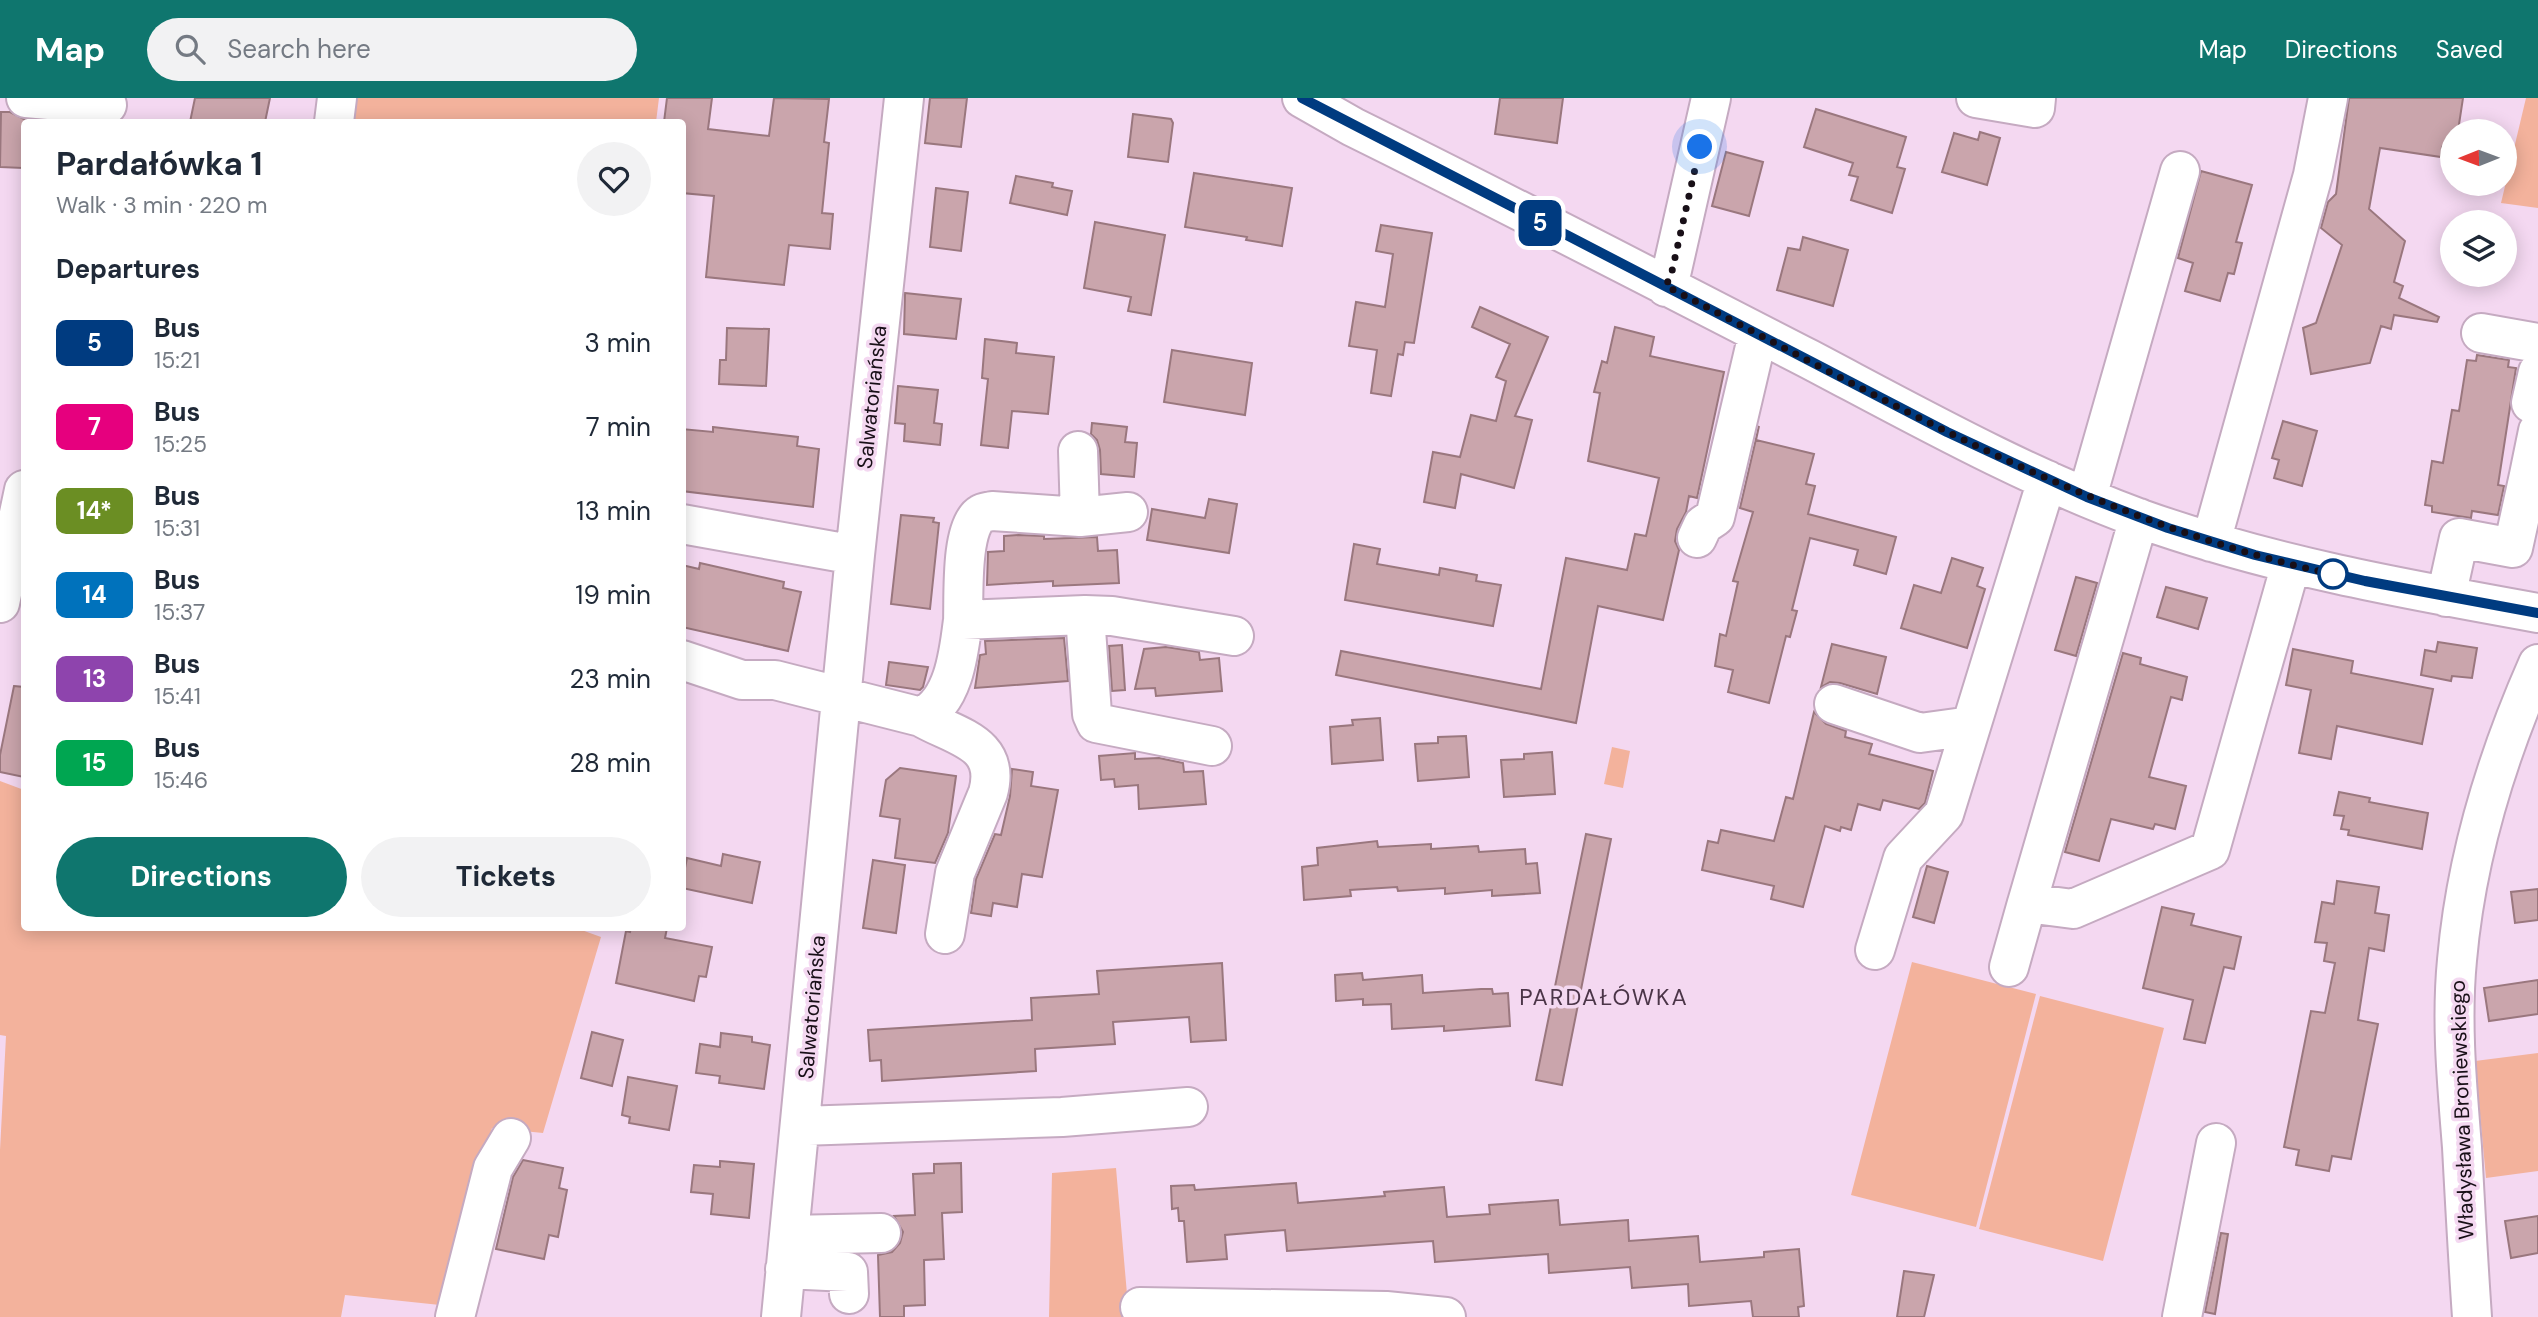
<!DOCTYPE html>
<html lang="en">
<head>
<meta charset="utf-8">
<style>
	:root { --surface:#fff; --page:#f2f2f3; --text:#1f2937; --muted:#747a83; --accent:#0f766e }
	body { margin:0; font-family:"DM Sans",sans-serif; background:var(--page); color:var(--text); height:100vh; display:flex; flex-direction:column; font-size:26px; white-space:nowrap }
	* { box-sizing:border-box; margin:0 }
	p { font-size:23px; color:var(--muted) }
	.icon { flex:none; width:38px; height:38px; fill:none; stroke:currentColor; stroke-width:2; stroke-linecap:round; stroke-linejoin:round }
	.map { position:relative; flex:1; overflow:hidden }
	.details { position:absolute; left:21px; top:21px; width:665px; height:812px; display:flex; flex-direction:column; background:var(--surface); border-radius:7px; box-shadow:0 4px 18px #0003 }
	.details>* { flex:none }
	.badge { padding:0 14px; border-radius:10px; font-size:24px; line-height:46px }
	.needle { width:46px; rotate:269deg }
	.fabs { position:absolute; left:2440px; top:21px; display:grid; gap:14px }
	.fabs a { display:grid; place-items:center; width:77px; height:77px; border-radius:50%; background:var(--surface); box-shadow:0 4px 18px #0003; font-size:35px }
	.you { position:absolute; width:35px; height:35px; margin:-18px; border:5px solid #fff; border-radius:50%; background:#1a73e8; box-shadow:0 0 0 10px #1a73e833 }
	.map>.badge { position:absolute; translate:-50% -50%; box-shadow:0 0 0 4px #fff }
	h2 { padding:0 35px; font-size:26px; line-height:63px }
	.round { display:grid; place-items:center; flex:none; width:74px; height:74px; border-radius:37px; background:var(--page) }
	.overview { display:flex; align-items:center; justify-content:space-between; height:119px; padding:0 35px }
	h1 { font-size:33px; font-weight:700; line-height:52px }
	.action { display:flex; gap:14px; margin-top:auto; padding:14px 35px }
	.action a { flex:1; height:80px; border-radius:42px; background:var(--accent); color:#fff; font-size:28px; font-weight:700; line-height:80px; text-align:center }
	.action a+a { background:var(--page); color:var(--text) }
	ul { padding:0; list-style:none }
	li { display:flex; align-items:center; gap:21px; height:84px; padding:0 35px }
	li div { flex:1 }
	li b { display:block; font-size:26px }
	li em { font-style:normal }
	li .badge { min-width:77px; font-weight:700; text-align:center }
	header { display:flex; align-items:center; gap:42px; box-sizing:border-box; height:98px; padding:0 35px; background:var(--accent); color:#fff }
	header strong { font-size:33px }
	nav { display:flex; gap:38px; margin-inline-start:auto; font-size:24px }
	.search { width:490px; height:63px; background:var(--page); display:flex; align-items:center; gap:18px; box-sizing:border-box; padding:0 24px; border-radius:38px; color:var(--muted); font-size:26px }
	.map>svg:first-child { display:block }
	.green { fill:#f3b29c }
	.building { fill:#caa5ac; stroke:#9a777e; stroke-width:2 }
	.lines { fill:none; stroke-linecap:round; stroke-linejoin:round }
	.minor-casing { stroke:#c5aac1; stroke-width:42 }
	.minor { stroke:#fff; stroke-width:38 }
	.line-casing { stroke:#fff; stroke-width:16 }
	.line { stroke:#003b80; stroke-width:10 }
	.walk { stroke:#180f17; stroke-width:7; stroke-dasharray:0 12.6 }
	.stop-dot { fill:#fff; stroke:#003b80; stroke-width:3.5 }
	.labels { text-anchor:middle; stroke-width:7; stroke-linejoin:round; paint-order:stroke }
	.street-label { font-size:21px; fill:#180f17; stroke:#f4d8f1 }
	.neighbourhood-label { font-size:23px; letter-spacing:2px; fill:#4b3548; stroke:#f4d8f1 }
</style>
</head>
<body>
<header>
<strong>Map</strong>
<div class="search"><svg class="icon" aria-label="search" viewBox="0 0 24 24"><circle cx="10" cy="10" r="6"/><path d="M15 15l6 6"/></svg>Search here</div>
<nav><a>Map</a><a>Directions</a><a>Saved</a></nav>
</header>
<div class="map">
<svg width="2538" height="1219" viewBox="0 0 2538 1219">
	<rect width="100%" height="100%" fill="#f4d8f1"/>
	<path class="green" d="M346 0H659L656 24H342Z
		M2526 0H2538V110L2501 105Z
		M1612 649 1630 653 1623 690 1604 686Z
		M0 683 24 692V830H576L601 839 543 1035 492 1030 440 1207 345 1197 341 1219H0V1052L6 938 0 937Z
		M1912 864 2036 896 1976 1129 1851 1097Z
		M2040 898 2164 930 2103 1163 1979 1131Z
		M2538 955V1073L2486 1080 2475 963Z
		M1116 1070 1129 1219H1049L1052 1075Z"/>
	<path class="building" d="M195 0H270L265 24H190Z
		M667 0H712L708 31 769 38 774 0 829 1 824 44 829 45 822 115 833 116 830 151 789 147 784 187 706 179 714 98 682 95V24H664Z
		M930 0H967L961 49 925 45Z
		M1500 0H1563L1557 45 1495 36Z
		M2349 0H2463L2458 33H2452V51L2442 49 2441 59 2380 50 2369 111 2405 143 2394 184 2403 188 2399 200 2439 219 2437 224 2394 217 2391 231 2381 228 2370 265 2311 276 2303 230 2316 225 2342 147 2321 130 2328 104 2336 96Z
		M1816 11 1906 39 1897 69 1905 71 1892 115 1851 102 1858 79 1849 77 1853 65 1804 49Z
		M1 14H10L26 22 23 70 0 69Z
		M1133 16 1171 21 1173 25 1168 64 1128 59Z
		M1980 34 2000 40 1987 87 1942 74 1954 35 1978 42Z
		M1726 54 1763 64 1749 118 1712 108Z
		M2201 73 2252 87 2236 144 2242 145 2234 176 2228 175 2220 203 2185 193 2193 165 2178 160Z
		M1194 75 1292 90 1282 148 1246 142 1247 139 1185 129Z
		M1016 78 1053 85 1052 89 1072 93 1067 117 1010 105Z
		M936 90 968 94 961 153 930 149Z
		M1095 124 1165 137 1151 217 1128 213 1131 199 1084 190Z
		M1381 127 1432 135 1414 245 1405 244 1403 257 1398 256 1391 298 1371 295 1377 252 1349 248 1356 204 1385 209 1393 156 1376 153Z
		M1803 139 1848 152 1833 208 1777 192 1788 150 1800 152Z
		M905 195 961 201 956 241 904 236Z
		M1480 209 1548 239 1515 318 1532 322 1514 390 1461 376 1455 410 1424 404 1433 354 1460 359 1471 317 1496 323 1506 283 1496 279 1510 246 1472 229Z
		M1615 229 1654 239 1650 258 1724 274 1697 400 1689 398 1686 414 1677 431 1675 443 1679 452 1663 522 1598 508 1576 625 1336 577 1341 553 1541 591 1566 460 1627 472 1635 436 1646 438 1659 380 1588 363 1600 295 1594 294 1602 263 1607 265Z
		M727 230 769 231 766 288 719 286 720 262H726Z
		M985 241 1017 245 1016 255 1054 259 1048 316 1012 313 1008 350 981 347 988 281 982 280Z
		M1172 252 1252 265 1245 317 1164 304Z
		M2477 257 2509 262 2508 269 2516 270 2498 387 2504 388 2498 417 2472 413 2471 420 2432 414V408L2425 407 2432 363 2443 365 2452 312 2459 313 2467 262 2476 263Z
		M898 288 938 292 934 325 942 326 940 347 904 343 905 326 895 325Z
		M2283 323 2317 333 2302 388 2274 380 2279 362 2272 360Z
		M1092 325 1127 329 1125 344 1137 345 1134 379 1101 376 1100 352 1097 342 1091 336Z
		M1759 328 1756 342 1814 356 1806 386 1815 388 1808 416 1896 439 1886 476 1854 467 1858 452 1810 440 1792 512 1797 513 1790 539 1786 538 1769 605 1728 594 1733 572 1715 568 1720 536 1726 538 1738 484 1733 483 1753 414 1740 410Z
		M713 329 798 339 797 348 819 351 813 409 682 393V331L713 334Z
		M1209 401 1237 406 1229 455 1147 442 1152 411 1205 420Z
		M901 417 934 420 933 424 939 425 930 511 891 506Z
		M1018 437 1044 438V441L1097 439 1098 453 1117 452 1119 485 1053 488V483L987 487 988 454 1004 453V438Z
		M1354 446 1380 451 1377 466 1439 477 1440 470 1477 477 1476 483 1501 487 1493 528 1345 502Z
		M1952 460 1983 470 1977 488 1985 491 1967 550 1901 530 1914 487 1941 495Z
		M700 465 784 484 783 490 801 494 788 553 682 529V467L699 471Z
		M2076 479 2097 485 2076 558 2055 552Z
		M2166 489 2207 500 2198 531 2157 519Z
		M1064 540 1068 583 975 590 980 557 986 556 985 543Z
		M2438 544 2477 550 2472 580 2452 578 2451 583 2421 577 2425 552 2436 554Z
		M1832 546 1886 559 1877 596 1840 585 1830 584 1821 589Z
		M1122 547 1125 592 1112 593 1109 548Z
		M1166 549 1199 554 1200 562 1219 560 1222 593 1156 598 1155 590 1135 591 1144 551Z
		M2293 551 2353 563 2351 575 2433 591 2422 646 2337 628 2331 661 2299 655 2311 592 2286 587Z
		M2123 555 2141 560 2140 566 2187 579 2182 602 2171 599 2149 679 2186 688 2175 731 2155 726 2153 731 2111 721 2099 763 2065 754Z
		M889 564 928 569 923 589 920 592 886 587Z
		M14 588 24 589V679L0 674V657Z
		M1814 614 1826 626 1846 633 1845 639 1872 646 1869 656 1933 673 1925 705 1919 711 1883 702 1880 712 1858 706 1851 732 1841 729 1840 733 1825 728 1803 809 1771 801 1774 788 1702 772 1708 743 1718 745 1721 732 1774 743 1786 699 1793 701Z
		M1380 620 1383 662 1332 666 1330 629 1353 627 1352 622Z
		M1466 638 1469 679 1418 683 1415 646 1438 645V639Z
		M1552 654 1555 696 1504 699 1501 662 1524 661V656Z
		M1135 655V661L1159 660 1183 665 1184 674 1203 673 1206 706 1139 711 1138 687 1115 689 1114 681 1101 682 1099 658Z
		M900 670 956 678 948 735 935 765 895 760 900 721 880 718 886 682Z
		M1012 671 1033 674 1031 688 1058 692 1042 779 1022 776 1017 809 993 805 991 818 971 815 976 781 995 736 1001 737 1010 698Z
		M2339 694 2370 700 2369 704 2428 715 2422 751 2348 737 2349 732 2341 731 2344 718 2334 717Z
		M1586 736 1611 741 1562 987 1536 982Z
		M1377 743 1378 749 1431 746V751L1478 748 1479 754 1525 751 1526 766 1537 765 1540 795 1492 798V792L1445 796V790L1398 793 1397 789 1350 792 1351 798 1304 802 1302 769 1318 767 1317 750Z
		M723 756 760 764 752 805 682 790V769L685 770 687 760 721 768Z
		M873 762 905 767 896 835 863 830Z
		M1927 768 1948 774 1934 825 1913 819Z
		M2337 783 2379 789 2375 815 2389 817 2384 853 2369 850 2358 922 2378 926 2351 1061 2332 1058 2329 1073 2296 1067 2299 1052 2284 1049 2311 913 2325 915 2335 865 2324 863 2327 845 2315 844 2322 804 2334 806Z
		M2538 791V822L2515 825 2511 794Z
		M2162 809 2194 816 2191 827 2241 839 2234 871 2224 869 2205 945 2184 941 2193 902 2143 890Z
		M631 830H667L665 840 712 849 706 879 699 878 694 903 616 885 626 833 630 834Z
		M1222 865 1226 942 1191 944 1189 919 1113 924 1115 946 1035 951 1036 973 882 983 881 962 870 963 868 932 1032 922 1031 900 1099 896 1097 873Z
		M1362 875 1363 882 1422 877 1423 895 1481 891H1492L1493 896 1508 895 1510 928 1444 933V928L1392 931 1391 906 1363 907V901L1336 903 1335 877Z
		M2538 882V916L2489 923 2484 890Z
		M592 934 623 942 612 988 581 980Z
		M721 935 752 939V944L770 947 764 991 719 985 720 978 696 975 700 946 720 949Z
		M628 979 677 988 669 1032 629 1025 630 1019 622 1017Z
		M523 1062 563 1070 559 1090 567 1092 558 1139 549 1137 544 1161 496 1151 513 1079Z
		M720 1063 754 1066 749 1120 711 1116 713 1096 691 1094 694 1067 720 1069Z
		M961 1065 962 1114 942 1115 944 1161 924 1162 925 1207 904 1208V1219H880L878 1157 892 1154 900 1145 903 1134 894 1118 915 1117 913 1076 934 1075V1066Z
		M1296 1085 1298 1105 1385 1098 1384 1094 1444 1089 1447 1119 1490 1116 1489 1107 1558 1102 1560 1127 1628 1122 1629 1143 1698 1138 1700 1164 1764 1159V1154L1799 1151 1804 1208 1798 1209 1799 1219H1753L1751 1203 1689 1208 1688 1186 1632 1190 1630 1169 1549 1175 1548 1156 1435 1164 1433 1143 1287 1153 1285 1132 1225 1137 1227 1161 1187 1164 1184 1123H1179L1178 1110 1172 1111 1171 1088 1194 1087 1195 1092Z
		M2538 1118V1155L2511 1160 2505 1123Z
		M2221 1135 2228 1136 2215 1216 2205 1214Z
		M1904 1173 1934 1177 1924 1219H1897Z"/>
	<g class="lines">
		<defs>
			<path id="minor" d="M26 0 107 7
				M1302 0 1353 29C1505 104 1657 183 1809 261 1917 318 2026 379 2141 421 2270 467 2404 491 2538 515
				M1976 0 2035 10 2036 0
				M334 24 337 0
				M1666 189 1672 172 1711 0
				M2481 235 2538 245
				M2538 274 2531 305 2538 307
				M2538 333 2529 377 2538 380
				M1078 353 1080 419
				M2087 399 2180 73
				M2139 420 2027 805 2073 811 2210 752 2291 466
				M682 426 855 457
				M1697 440 1703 427 1715 419 1758 236
				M2211 444 2313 77 2328 0
				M2446 499 2459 440 2513 450 2529 377
				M0 505 24 392
				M1085 517 1112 518 1234 538
				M963 524C964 501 960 428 981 416 984 414 988 414 992 413L1080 419 1128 414
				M682 562 742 582H775L921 619C954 604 959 554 963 522L1085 517 1092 616 1096 625 1212 648
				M1834 606 1920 635 1971 628
				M921 619C955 639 1002 644 988 695L955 775 945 836
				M1875 852 1903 760 1944 716 2047 382
				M2009 869 2027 805
				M801 1028 1062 1019 1188 1009
				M789 1137 881 1135
				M785 1171 848 1174 849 1196
				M1140 1209 1386 1213 1446 1219
				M455 1219 493 1070 511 1040
				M781 1219 855 457 904 0
				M2182 1219 2216 1045
				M2472 1219C2468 1162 2465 1105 2462 1049 2457 987 2451 924 2457 862 2466 759 2496 661 2538 566"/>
		</defs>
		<use href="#minor" class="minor-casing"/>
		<use href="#minor" class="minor"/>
	</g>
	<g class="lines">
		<defs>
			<path id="line" d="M1302 0 1947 334 2087 399 2168 430 2255 457 2365 483 2538 515"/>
		</defs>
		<use href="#line" class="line-casing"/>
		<use href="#line" class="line"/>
		<path class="walk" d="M1700 49 1672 173 1666 188C1885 301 2099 428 2342 478L2333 476"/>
	</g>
	<circle class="stop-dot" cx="2333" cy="476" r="14"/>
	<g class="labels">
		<g class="street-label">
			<text transform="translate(872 299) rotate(-84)" y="7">Salwatoriańska</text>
			<text transform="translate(812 909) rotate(-85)" y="7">Salwatoriańska</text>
			<text transform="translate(2462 1012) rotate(-92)" y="7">Władysława Broniewskiego</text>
		</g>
		<g class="neighbourhood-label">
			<text x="1604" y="907">PARDAŁÓWKA</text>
		</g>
	</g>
</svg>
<div class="fabs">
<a><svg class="needle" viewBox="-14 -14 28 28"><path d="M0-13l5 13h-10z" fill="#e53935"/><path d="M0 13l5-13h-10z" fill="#747a83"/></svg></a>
<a><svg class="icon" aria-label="layers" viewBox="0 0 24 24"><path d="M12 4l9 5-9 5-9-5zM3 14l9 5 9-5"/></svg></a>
</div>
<div class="you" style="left:1700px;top:49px"></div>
<b class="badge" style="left:1540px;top:125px;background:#003b80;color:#fff">5</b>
<section class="details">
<div class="overview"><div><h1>Pardałówka 1</h1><p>Walk · 3 min · 220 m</p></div><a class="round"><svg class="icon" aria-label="heart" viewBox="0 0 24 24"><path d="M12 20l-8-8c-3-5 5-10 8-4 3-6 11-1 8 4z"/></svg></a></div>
<h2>Departures</h2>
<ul>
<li><span class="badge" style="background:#003b80;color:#fff">5</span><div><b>Bus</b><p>15:21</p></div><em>3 min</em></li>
<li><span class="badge" style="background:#e6007e;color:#fff">7</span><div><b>Bus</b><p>15:25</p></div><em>7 min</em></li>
<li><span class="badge" style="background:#6b8e23;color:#fff">14*</span><div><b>Bus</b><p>15:31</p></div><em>13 min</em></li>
<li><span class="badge" style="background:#0072bc;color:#fff">14</span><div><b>Bus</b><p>15:37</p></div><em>19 min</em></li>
<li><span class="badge" style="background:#8e44ad;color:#fff">13</span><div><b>Bus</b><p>15:41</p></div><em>23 min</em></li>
<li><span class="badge" style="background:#00a651;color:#fff">15</span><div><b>Bus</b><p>15:46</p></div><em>28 min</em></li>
</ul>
<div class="action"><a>Directions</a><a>Tickets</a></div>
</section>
</div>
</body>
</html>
